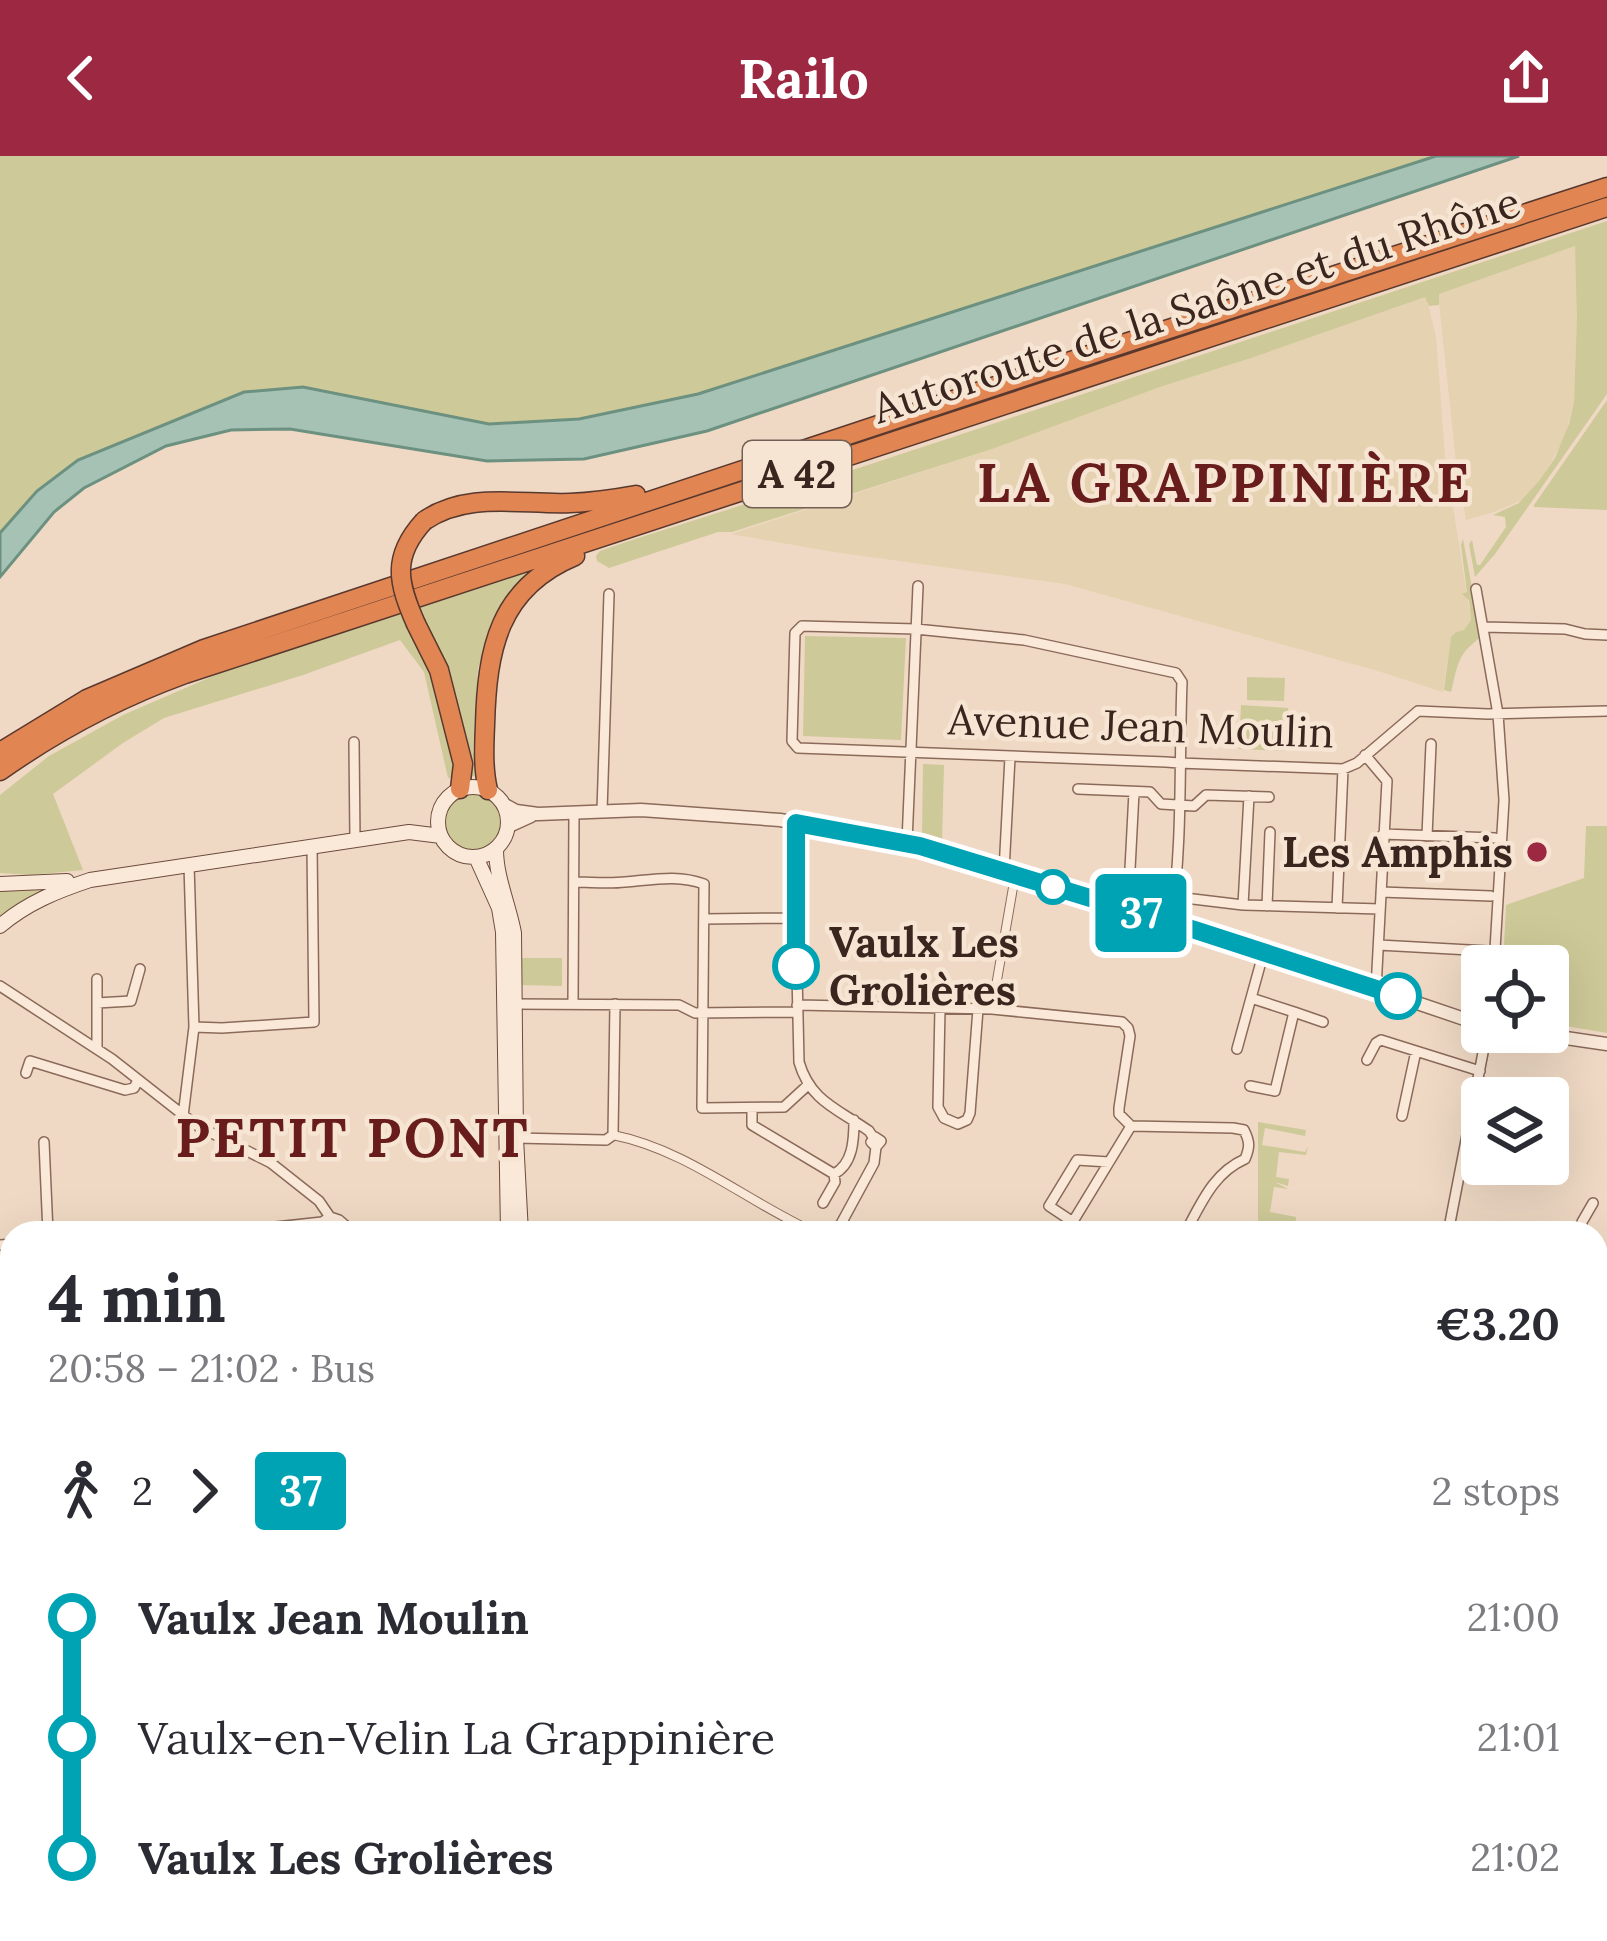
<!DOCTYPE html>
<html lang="en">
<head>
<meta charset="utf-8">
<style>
	:root { --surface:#fff; --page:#f7f7f7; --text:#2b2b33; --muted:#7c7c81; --accent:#9c2841 }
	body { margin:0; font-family:Lora,serif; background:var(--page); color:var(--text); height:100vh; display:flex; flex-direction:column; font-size:45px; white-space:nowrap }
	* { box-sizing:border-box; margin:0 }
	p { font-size:39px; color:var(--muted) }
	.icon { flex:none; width:66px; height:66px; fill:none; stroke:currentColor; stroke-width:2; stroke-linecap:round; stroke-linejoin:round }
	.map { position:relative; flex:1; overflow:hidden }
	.side { position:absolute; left:0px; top:1065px; width:1608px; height:720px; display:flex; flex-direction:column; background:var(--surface); border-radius:36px 36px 0 0; box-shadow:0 12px 48px #0002 }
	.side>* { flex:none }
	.badge { padding:0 24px; border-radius:9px; font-size:42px; line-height:78px }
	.tools { position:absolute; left:1461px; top:789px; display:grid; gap:24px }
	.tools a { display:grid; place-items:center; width:108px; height:108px; border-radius:12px; background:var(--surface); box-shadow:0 12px 48px #0002; font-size:60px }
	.map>.badge { position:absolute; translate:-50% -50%; box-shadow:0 0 0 6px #fff }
	.legs { display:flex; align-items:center; gap:18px; height:132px; padding:0 48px; font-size:39px }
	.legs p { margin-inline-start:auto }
	.head { display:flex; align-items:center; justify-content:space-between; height:204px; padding:0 48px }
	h1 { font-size:66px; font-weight:800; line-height:90px }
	ul { padding:0 48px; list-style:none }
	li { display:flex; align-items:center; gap:42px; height:120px; font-size:45px }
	li i { display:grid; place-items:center; width:18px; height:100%; margin:0 15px; background:currentColor }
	li i::after { content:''; width:30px; height:30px; margin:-15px; border:9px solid; border-radius:50%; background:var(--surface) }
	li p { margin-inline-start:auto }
	li:first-child i { background:linear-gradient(#0000 50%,currentColor 0) }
	li:last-child i { background:linear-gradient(currentColor 50%,#0000 0) }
	header { display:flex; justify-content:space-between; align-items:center; height:156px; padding:0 48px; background:var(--accent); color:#fff; font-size:54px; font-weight:800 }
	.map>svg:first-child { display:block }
	.farmland { fill:#e5d2b1 }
	.green { fill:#cec998 }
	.water { fill:#a6c2b4; stroke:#6c9180; stroke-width:3 }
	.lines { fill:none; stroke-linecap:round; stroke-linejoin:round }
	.pedestrian-casing { stroke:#8b6a5a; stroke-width:10 }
	.minor-casing { stroke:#8b6a5a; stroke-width:12 }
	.tertiary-casing { stroke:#8b6a5a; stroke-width:15 }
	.secondary-casing { stroke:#6d4b3d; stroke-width:16 }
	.primary-casing { stroke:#59392e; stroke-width:18 }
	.motorway-casing { stroke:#59392e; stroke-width:21 }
	.pedestrian { stroke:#fae9d8; stroke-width:8 }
	.minor { stroke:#fae9d8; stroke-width:9 }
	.tertiary { stroke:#fae9d8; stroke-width:12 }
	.secondary { stroke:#fae9d8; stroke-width:14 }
	.primary { stroke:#f3c59b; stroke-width:15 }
	.motorway { stroke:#e18553; stroke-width:18 }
	.motorway-bridge-casing { stroke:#59392e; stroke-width:21; stroke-linecap:butt }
	.motorway-bridge { stroke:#e18553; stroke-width:18 }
	.line-1-casing { stroke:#fff; stroke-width:27 }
	.line-1 { stroke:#00a3b4; stroke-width:18 }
	.poi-dot { fill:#9c2841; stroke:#f7e5d4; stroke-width:4.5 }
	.stop-1-dot { fill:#fff; stroke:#00a3b4; stroke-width:6 }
	.labels { text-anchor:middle; stroke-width:9; stroke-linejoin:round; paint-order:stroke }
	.shield { fill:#f7e5d4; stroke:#735f55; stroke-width:3 }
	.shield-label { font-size:39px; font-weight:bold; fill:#3a261e }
	.street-label { font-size:42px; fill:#3a261e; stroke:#f7e5d4 }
	.poi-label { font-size:42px; font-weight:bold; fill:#3a261e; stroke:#f7e5d4; text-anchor:end }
	.stop-label { font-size:42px; font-weight:bold; fill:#3a261e; stroke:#f7e5d4; text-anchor:start }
	.district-label { font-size:54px; font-weight:bold; letter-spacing:3px; fill:#681c1c; stroke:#f7e5d4 }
</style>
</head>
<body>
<header><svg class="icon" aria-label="back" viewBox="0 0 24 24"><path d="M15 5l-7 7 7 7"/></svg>Railo<svg class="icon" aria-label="share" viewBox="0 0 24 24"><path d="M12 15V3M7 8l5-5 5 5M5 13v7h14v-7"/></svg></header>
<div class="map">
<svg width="1607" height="1785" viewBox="0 0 1607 1785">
	<rect width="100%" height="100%" fill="#efd9c4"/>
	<path class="farmland" d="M1575 90 1578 135 1574 246 1564 284 1540 325 1525 343 1494 356 1466 364 1456 306 1438 138Z
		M1426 140 1436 180 1445 300 1471 464 1464 474 1451 481 1443 536 1378 515 1065 428 834 396 731 378 992 293 1160 231 1251 202Z"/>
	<path class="green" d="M0 0H1436L698 238 579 263 489 268 303 231 37 335 0 377Z
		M1607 65V238L1495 398 1475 421 1469 388 1472 384 1477 409H1480L1506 371 1505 361 1493 359 1519 347 1539 325 1555 302 1569 268 1574 246 1577 161 1575 90 1439 138V149L1429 150 1425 141 1251 202 1160 231 992 293 732 376H718L609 412 597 405 596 400 600 395 629 385 868 309Z
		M1607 244V354L1534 351V349Z
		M1463 383 1481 480C1475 487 1467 491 1462 500 1456 510 1454 525 1451 536L1444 534 1451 481 1456 476 1464 474 1471 464 1469 444 1462 438 1467 436 1461 389Z
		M532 414 533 419 493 473 478 512 473 595 479 620 448 622 424 516 400 484 303 519 164 562 123 587 53 638 83 714 31 719 0 717V639L49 600 123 559 227 514Z
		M805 480 906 482 901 584 803 580Z
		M1247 521 1285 522 1284 545 1247 544Z
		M1241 549 1288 552 1286 595 1239 593Z
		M923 608 944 609 942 687 922 680Z
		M445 666a28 28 0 1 1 56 0a28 28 0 1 1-56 0Z
		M1586 670H1607V877L1548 867V810H1503L1506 749 1584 722Z
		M52 732 0 760V734Z
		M520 802H562V830L520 829Z
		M1258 966 1306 974 1305 980 1265 972 1262 989 1305 996 1308 990 1306 999 1279 996 1276 1021 1289 1023 1288 1030 1275 1026 1288 1033 1274 1031 1270 1056 1296 1061V1066L1326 1070 1325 1077 1280 1074 1278 1077H1258Z
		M1145 1773H1236L1242 1785H1150Z"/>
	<path class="water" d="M1436 0H1519L707 275 584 303 487 305 290 273 231 274 166 290 84 332 54 356 0 421V377L37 335 78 304 244 236 303 231 489 268 579 263 698 238Z"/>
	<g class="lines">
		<defs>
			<path id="pedestrian" d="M992 853 1015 720
				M613 979C688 994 747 1046 816 1077
				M1245 1773 1252 1785"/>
			<path id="minor" d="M1476 433 1498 558 1504 644 1494 810
				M1483 471 1565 473 1585 478 1607 479
				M354 586 355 684
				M1365 599 1387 625 1376 833
				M1078 633 1150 636 1161 648 1194 650 1206 639 1269 641
				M1134 636 1129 732 1135 736 1243 749 1380 753
				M602 655 609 438
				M797 666 794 683 799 906C810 945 838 953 869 975L873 981
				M1383 678 1495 682
				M1427 680 1431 588
				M907 686 918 430
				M1004 715 1010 601
				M574 726C591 726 608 728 625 726 651 724 678 718 704 728L702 952 784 951 808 929
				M1381 736 1491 740
				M1243 749 1249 640
				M1267 750 1270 676
				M1337 752 1343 613
				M704 763 795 762
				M1171 766C1183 689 1179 604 1182 526L1176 517 1024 484 916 473 802 470 795 477 792 585 798 592 1166 606 1179 607 1343 613 1357 607 1418 555 1488 558 1607 555
				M1379 789 1488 795
				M97 823V892
				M0 830 112 903 196 969 271 1007 319 1045 330 1061 339 1064 354 1077
				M97 847 131 845 140 813
				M514 848 679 849 695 857 797 856
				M573 848 574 657
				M797 849 992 853 1122 866 1128 872 1130 880 1119 952V958L1131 970 1233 972 1244 974C1250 986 1250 991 1245 1003 1213 1017 1201 1048 1185 1077
				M940 852 938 951 944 962 958 968 967 964 970 957 978 853
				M1294 856 1323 866
				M194 871 222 872 314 866 312 690
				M1237 893 1251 842
				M1367 904 1376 887 1381 884 1416 895
				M26 917 30 905 125 934 134 932 138 924
				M1250 930 1275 935 1294 856 1251 842 1264 795
				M752 952V969L834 1018C853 1008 854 984 854 964
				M183 960 194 871 189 709
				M1402 960 1416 895 1480 915
				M875 981 881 985 876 991 871 986Z
				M516 982 606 984 613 979 615 848
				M44 986 48 1077
				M823 1047 835 1026 834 1018
				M1073 1066 1049 1050 1077 1004 1109 1006
				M221 1077 322 1066 330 1061
				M836 1077 874 1007 876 991
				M1066 1077 1131 970
				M1448 1077 1487 876
				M1581 1077 1582 1066 1593 1047
				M0 1089 12 1088
				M1596 1103 1607 1101
				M1596 1287 1607 1290
				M0 1288 12 1287
				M0 1530H12
				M1596 1531H1607
				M0 1597 12 1596
				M228 1773 230 1785
				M337 1773 339 1785
				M388 1773 391 1785
				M475 1773V1785
				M818 1773 823 1785
				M1511 1773 1537 1785
				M403 1785 420 1773
				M872 1785 898 1773"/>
			<path id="tertiary" d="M505 649 516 655 538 658 641 654 780 664 907 686 1264 795 1482 869
				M509 670 531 660
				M1525 876 1607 888
				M1596 1479 1607 1402
				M1139 1773 1144 1785"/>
			<path id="secondary" d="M438 666a35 35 0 1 1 70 0a35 35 0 1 1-70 0Z
				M496 693C496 722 509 749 514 777L516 982 521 1077
				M476 701 499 752 503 776 508 1077
				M0 728 67 725
				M0 770C27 747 57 735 90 724L409 676 441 680
				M607 1773 647 1785"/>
			<path id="primary" d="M1596 1695 1607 1696
				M1503 1785 1510 1773"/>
			<path id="motorway" d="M424 365C467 335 521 349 570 347 592 346 614 343 636 339
				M416 468 439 514 463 608 460 633
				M0 596 87 543 204 493 1107 193 1607 31
				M0 615C58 574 119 542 185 518L1607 51
				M488 634C483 613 484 591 485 569 487 494 498 432 575 400"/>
		</defs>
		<use href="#pedestrian" class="pedestrian-casing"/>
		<use href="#minor" class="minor-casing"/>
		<use href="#tertiary" class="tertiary-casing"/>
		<use href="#secondary" class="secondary-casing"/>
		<use href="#primary" class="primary-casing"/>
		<use href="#motorway" class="motorway-casing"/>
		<use href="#pedestrian" class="pedestrian"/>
		<use href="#minor" class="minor"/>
		<use href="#tertiary" class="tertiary"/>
		<use href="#secondary" class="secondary"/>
		<use href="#primary" class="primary"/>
		<use href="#motorway" class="motorway"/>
		<defs>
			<path id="motorway-bridge" d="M416 468C398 427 391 401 424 365"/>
		</defs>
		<use href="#motorway-bridge" class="motorway-bridge-casing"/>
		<use href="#motorway-bridge" class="motorway-bridge"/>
	</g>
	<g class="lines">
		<defs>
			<path id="line-1" d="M796 810V667L920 690 1195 774 1398 840"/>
		</defs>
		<use href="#line-1" class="line-1-casing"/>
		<use href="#line-1" class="line-1"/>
	</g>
	<circle class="poi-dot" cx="1537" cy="696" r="12"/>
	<g class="stop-1-dot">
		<circle cx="1053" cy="731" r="15"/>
		<circle cx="796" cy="810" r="21"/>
		<circle cx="1398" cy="840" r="21"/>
	</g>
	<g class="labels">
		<rect class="shield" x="743" y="285" width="108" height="66" rx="9"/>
		<g class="shield-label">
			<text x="797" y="332">A 42</text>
		</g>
		<g class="street-label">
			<text transform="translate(1196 149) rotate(-18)" y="15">Autoroute de la Saône et du Rhône</text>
			<text transform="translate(1141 570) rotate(2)" y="15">Avenue Jean Moulin</text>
		</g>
		<g class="poi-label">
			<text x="1513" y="711">Les Amphis</text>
		</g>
		<g class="stop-label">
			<text x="829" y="801">Vaulx Les<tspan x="829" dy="48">Grolières</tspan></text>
		</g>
		<g class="district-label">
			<text x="1225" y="346">LA GRAPPINIÈRE</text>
			<text x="353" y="1001">PETIT PONT</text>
		</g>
	</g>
</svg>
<div class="tools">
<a><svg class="icon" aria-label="locate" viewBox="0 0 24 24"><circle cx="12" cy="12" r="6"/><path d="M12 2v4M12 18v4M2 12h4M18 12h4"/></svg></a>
<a><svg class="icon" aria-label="layers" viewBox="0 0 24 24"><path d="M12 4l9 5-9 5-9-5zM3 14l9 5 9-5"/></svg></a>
</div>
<b class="badge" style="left:1141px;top:757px;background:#00a3b4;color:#fff">37</b>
<section class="side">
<div class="head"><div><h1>4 min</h1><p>20:58 – 21:02 · Bus</p></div><b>€3.20</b></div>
<div class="legs"><svg class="icon" aria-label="walk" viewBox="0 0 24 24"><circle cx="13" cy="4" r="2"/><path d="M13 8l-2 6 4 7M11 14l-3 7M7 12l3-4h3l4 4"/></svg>2<svg class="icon" aria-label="forward" viewBox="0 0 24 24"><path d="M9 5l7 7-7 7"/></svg><b class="badge" style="background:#00a3b4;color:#fff">37</b><p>2 stops</p></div>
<ul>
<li><i style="color:#00a3b4"></i><b>Vaulx Jean Moulin</b><p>21:00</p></li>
<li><i style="color:#00a3b4"></i><span>Vaulx-en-Velin La Grappinière</span><p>21:01</p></li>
<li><i style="color:#00a3b4"></i><b>Vaulx Les Grolières</b><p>21:02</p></li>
</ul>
</section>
</div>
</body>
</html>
